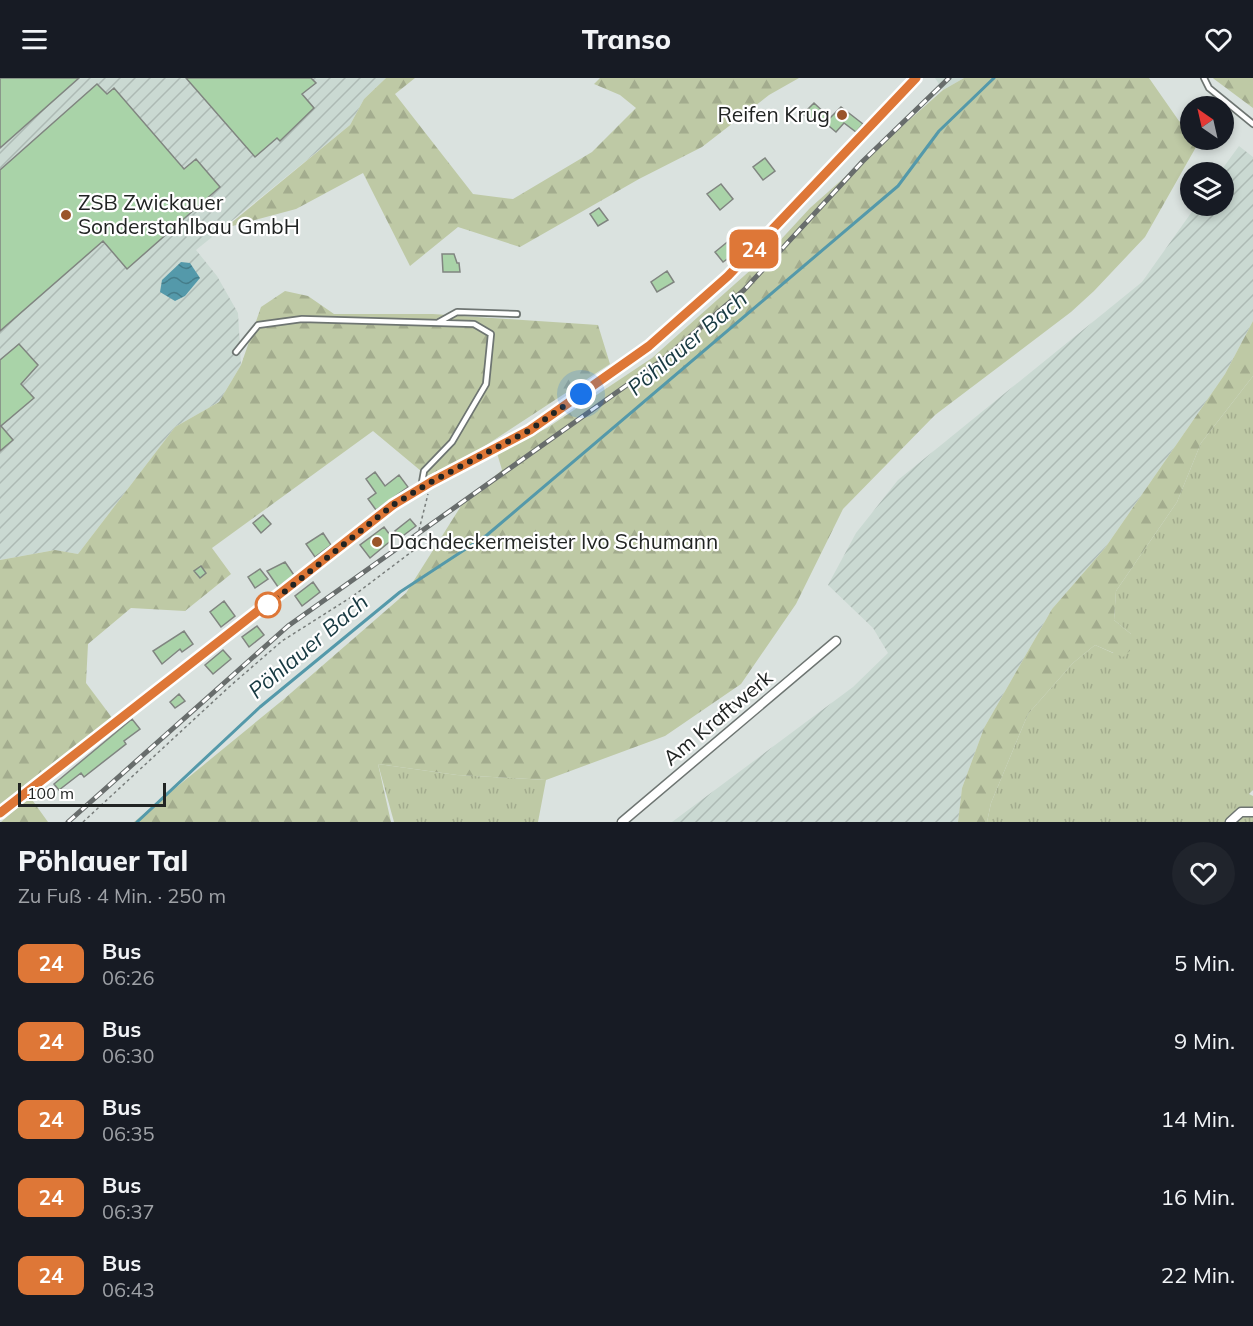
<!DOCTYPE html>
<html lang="de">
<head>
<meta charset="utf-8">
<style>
	:root { --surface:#171b24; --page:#20242c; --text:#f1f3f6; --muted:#9ea1a6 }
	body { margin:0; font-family:Mulish,sans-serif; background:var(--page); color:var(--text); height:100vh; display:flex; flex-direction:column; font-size:22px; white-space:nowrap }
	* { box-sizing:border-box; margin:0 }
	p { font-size:20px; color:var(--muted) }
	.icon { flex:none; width:33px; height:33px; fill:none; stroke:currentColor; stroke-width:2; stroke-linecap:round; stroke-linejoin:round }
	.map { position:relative; height:744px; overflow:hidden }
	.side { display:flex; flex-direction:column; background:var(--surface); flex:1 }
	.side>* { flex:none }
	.badge { padding:0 12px; border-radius:9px; font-size:21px; line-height:39px }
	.needle { width:39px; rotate:326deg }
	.buttons { position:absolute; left:1180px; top:18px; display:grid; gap:12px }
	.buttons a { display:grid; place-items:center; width:54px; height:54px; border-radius:50%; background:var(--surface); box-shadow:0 3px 9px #0003; font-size:30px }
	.scale { position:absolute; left:18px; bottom:15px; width:148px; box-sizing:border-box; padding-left:6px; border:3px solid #212423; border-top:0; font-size:16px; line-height:21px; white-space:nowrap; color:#212423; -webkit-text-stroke:4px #fff; paint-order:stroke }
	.you { position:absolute; width:30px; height:30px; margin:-15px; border:4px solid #fff; border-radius:50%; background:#1a73e8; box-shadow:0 0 0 9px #1a73e833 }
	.map>.badge { position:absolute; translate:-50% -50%; box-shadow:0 0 0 3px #fff }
	.round { display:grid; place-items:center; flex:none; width:63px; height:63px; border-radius:32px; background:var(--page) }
	.overview { display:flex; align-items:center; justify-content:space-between; height:102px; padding:0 18px }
	h1 { font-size:28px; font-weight:800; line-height:45px }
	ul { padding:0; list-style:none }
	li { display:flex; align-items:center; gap:18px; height:78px; padding:0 18px }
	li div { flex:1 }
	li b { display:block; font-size:22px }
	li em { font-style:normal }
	li .badge { min-width:66px; font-weight:700; text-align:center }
	header { display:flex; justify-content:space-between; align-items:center; height:78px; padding:0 18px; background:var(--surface); font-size:27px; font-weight:800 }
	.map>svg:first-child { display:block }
	.built { fill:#cad9d2 }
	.industrial { fill:url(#industrial-furrows) }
	.grass { fill:url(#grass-tufts) }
	.forest { fill:url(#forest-firs) }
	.water { fill:url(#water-waves) }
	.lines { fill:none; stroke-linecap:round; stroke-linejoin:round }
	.stream { stroke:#5499aa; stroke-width:3 }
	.building { fill:#a9d3a8; stroke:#808580; stroke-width:1.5 }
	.service-casing { stroke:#6e7572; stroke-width:8 }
	.minor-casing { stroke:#6e7572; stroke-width:11 }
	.path { stroke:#787d7b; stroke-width:1.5; stroke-dasharray:3 3; stroke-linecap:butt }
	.service { stroke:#fff; stroke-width:4.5 }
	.minor { stroke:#fff; stroke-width:8 }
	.rail-casing { stroke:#686d6c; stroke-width:5 }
	.rail { stroke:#fff; stroke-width:3; stroke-dasharray:9; stroke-linecap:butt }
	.line-casing { stroke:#fff; stroke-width:14 }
	.line { stroke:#de7737; stroke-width:9 }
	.walk { stroke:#212423; stroke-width:6; stroke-dasharray:0 10.8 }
	.poi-dot { fill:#9a552a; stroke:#fff; stroke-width:2 }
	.stop-dot { fill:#fff; stroke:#de7737; stroke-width:3 }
	.labels { text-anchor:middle; stroke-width:4.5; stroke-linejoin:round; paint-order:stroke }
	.poi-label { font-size:21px; fill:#212423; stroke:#fff; text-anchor:start }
	.street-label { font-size:21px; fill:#212423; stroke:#fff }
	.water-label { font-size:22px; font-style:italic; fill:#173941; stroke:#fff }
</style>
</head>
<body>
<header><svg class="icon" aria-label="menu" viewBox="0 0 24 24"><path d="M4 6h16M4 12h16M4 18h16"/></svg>Transo<svg class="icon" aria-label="heart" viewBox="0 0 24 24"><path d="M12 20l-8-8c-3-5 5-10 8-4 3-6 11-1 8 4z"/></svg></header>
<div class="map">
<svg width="1253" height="744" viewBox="0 0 1253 744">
	<defs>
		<pattern id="industrial-furrows" width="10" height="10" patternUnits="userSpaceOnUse" patternTransform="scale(1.5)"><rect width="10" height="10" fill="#cad9d2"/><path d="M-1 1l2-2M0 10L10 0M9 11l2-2" fill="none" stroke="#adbab4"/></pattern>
		<pattern id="grass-tufts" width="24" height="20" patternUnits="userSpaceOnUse" patternTransform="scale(1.5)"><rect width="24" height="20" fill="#bec9a5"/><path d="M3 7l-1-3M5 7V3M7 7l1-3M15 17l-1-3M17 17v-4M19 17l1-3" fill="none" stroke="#a3ac8e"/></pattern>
		<pattern id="forest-firs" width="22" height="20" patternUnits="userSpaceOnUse" patternTransform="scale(1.5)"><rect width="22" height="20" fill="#bec9a5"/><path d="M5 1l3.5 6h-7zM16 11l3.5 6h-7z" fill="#a3ac8e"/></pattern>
		<pattern id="water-waves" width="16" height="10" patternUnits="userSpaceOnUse" patternTransform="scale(1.5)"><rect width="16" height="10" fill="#5499aa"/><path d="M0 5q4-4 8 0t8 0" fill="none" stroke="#457d8a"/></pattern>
	</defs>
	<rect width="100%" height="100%" fill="#dae2df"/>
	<path class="built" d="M935 0H964L943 12Z"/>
	<path class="industrial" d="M0 0H386L364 21 350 47 196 172 217 198 238 235 241 287 219 324 175 349 78 476 55 472 0 482Z
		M1239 68 1253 79V243L1225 296 1105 470 1052 531 984 650 962 710 958 744H672L853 609 888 575 873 550 828 507 856 455 898 402 1142 204 1196 128H1224V94H1220Z"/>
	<path class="grass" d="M1253 298V712L1249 716 1253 718V744H987L991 725 1028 636 1073 585 1095 567 1113 575 1131 556 1114 542 1116 513 1177 424 1201 365Z
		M378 686 457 697 546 702 538 744H394Z"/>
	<path class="forest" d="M386 0H415L395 16 473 116 513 121 592 74 636 30 620 17 594 6 600 0H799L769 17 702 69 639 101 520 169 458 149 410 188 363 95 296 131 225 150 350 47 364 21Z
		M964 0H1149L1179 43 1191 50V62H1200L1145 159 1094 213 1071 234 935 337 843 431 796 526 741 606 665 658 546 702 457 697 378 686 391 744H134L284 621 406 515 461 428 502 392 497 375 547 350 652 280 763 181 810 130 943 12Z
		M1213 0H1253V30L1214 1Z
		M285 213 308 218 334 236H433L598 247 610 286 468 379 427 398 373 353 212 470 231 496 185 533 131 530 88 566 86 605 113 641 0 727V482L55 472 78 476 175 349 219 324 241 287 261 229Z
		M1253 243V298L1201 365 1177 424 1116 513 1114 542 1131 556 1132 571 1123 579 1095 567 1073 585 1028 636 991 725 987 744H958L962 710 984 650 1052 531 1105 470 1225 296Z
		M30 719 48 744H1Z"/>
	<path class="water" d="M181 184 190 185 200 200 185 218 175 223 160 214 162 202Z"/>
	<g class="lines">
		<path class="stream" d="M137 744 260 629 400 514 487 457 898 108 939 53 994 0"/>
	</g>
	<path class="building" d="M0 0H79L0 70Z
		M186 0H311L316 5 302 16 314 30 280 63 277 60 255 79Z
		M97 6 107 16 114 10 184 91 196 81 220 109 127 191 103 163 0 253V92Z
		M814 25 830 40 841 29 863 46 856 54 844 45 836 54 817 38 812 44 803 36Z
		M765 80 775 93 763 102 753 89Z
		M721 106 733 121 720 132 707 116Z
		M599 130 608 142 598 148 590 136Z
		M731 161 740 172 723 184 715 174Z
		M442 176H454L457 185H459L460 194H443Z
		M667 193 674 204 657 214 651 204Z
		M19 266 38 287 21 306 34 320 1 348 13 362 0 373V282Z
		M375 394 385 408 399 397 408 409 376 432 368 421 376 415 366 401Z
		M263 437 271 446 261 455 253 445Z
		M410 441 416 448 400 460 395 453Z
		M384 449 393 461 370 480 360 467Z
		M323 455 331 467 315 479 306 466Z
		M285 484 294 497 278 509 267 493Z
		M201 488 206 495 200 500 194 493Z
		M260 491 268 501 255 510 248 499Z
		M313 504 320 514 302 528 295 518Z
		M224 523 235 538 221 549 210 534Z
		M257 548 264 557 249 569 242 559Z
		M184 553 193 566 182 574 180 571 162 586 153 573Z
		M223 572 231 581 213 596 205 587Z
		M179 616 185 623 175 630 170 624Z
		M132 641 140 651 124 663 126 666 84 699 81 695 59 712 54 706Z"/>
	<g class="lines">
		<defs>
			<path id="service" d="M1204 0 1209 10 1253 46
				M439 244 457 234 517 236
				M236 274 258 247 302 241 474 246 491 256 486 306 452 364 424 393 421 410"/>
			<path id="minor" d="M0 735 393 427 431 404 530 352 649 269 728 198 916 0
				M622 744 836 563
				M1230 744 1241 734H1253"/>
		</defs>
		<use href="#service" class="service-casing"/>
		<use href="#minor" class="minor-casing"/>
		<path class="path" d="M83 744 229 609 282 563 353 518 414 472 428 416"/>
		<use href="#service" class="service"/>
		<use href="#minor" class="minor"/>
		<defs>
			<path id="rail" d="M68 744 288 548 665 280 744 212 863 83 949 0"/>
		</defs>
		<use href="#rail" class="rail-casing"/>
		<use href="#rail" class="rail"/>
	</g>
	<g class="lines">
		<defs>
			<path id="line" d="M0 735 393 427 431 404 530 352 649 268 728 198 916 0"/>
		</defs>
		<use href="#line" class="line-casing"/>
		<use href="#line" class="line"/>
		<path class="walk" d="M268 527 393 427 431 404 530 352 581 316"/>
	</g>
	<g class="poi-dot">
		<circle cx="842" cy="37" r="6"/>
		<circle cx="66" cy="137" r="6"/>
		<circle cx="377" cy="464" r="6"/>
	</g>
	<circle class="stop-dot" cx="268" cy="527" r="12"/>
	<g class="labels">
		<g class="poi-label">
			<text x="830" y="44" text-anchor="end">Reifen Krug</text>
			<text x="78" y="132">ZSB Zwickauer<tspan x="78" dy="24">Sonderstahlbau GmbH</tspan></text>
			<text x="389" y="471">Dachdeckermeister Ivo Schumann</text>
		</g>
		<g class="street-label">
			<text transform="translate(718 640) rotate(-40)" y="7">Am Kraftwerk</text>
		</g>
		<g class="water-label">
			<text transform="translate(687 265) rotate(-40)" y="8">Pöhlauer Bach</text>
			<text transform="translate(308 568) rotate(-40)" y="8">Pöhlauer Bach</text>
		</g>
	</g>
</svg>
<div class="buttons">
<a><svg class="needle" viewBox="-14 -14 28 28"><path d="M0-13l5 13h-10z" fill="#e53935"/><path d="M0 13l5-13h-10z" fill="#9ea1a6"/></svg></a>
<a><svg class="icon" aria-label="layers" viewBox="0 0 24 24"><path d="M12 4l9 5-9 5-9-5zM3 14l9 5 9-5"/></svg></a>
</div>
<div class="scale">100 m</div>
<div class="you" style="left:581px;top:316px"></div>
<b class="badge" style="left:754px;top:171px;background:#de7737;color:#fff">24</b>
</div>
<section class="side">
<div class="overview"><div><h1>Pöhlauer Tal</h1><p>Zu Fuß · 4 Min. · 250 m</p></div><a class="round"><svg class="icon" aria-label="heart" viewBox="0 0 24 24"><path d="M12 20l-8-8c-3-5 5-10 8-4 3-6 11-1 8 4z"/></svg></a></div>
<ul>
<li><span class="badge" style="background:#de7737;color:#fff">24</span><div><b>Bus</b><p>06:26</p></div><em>5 Min.</em></li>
<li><span class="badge" style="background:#de7737;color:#fff">24</span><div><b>Bus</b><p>06:30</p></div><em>9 Min.</em></li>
<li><span class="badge" style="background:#de7737;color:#fff">24</span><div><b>Bus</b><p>06:35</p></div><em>14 Min.</em></li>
<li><span class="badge" style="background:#de7737;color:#fff">24</span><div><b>Bus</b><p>06:37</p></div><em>16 Min.</em></li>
<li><span class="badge" style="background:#de7737;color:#fff">24</span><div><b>Bus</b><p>06:43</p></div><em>22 Min.</em></li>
</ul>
</section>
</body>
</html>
